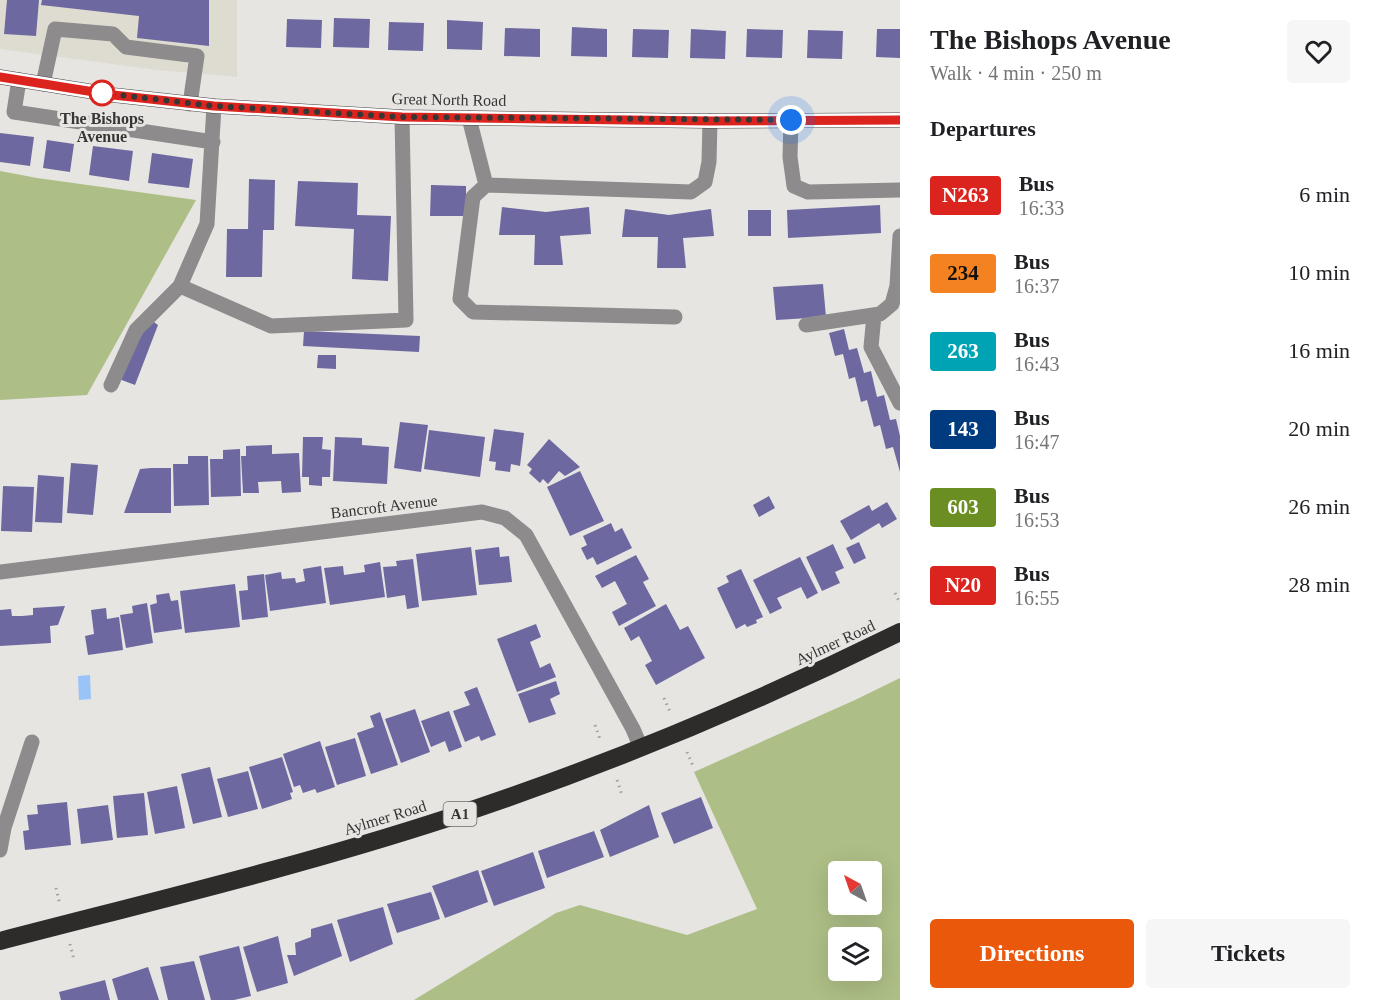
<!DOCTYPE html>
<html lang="en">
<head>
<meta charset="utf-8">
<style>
	:root { --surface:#fff; --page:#f6f6f6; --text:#202124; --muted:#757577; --accent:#ea580c }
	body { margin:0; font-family:"Times New Roman",serif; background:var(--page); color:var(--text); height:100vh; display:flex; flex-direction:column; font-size:22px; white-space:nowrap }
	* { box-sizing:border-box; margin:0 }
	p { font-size:20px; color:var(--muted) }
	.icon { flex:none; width:33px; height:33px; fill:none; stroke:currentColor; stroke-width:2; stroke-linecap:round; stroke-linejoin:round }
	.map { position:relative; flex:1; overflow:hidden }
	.side { display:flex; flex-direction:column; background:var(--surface); width:480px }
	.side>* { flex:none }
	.badge { padding:0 12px; border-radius:4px; font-size:21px; line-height:39px }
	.needle { width:39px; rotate:320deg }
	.fabs { position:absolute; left:828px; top:861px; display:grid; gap:12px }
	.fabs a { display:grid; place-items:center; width:54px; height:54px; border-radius:6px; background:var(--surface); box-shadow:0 6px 24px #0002; font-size:30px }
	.you { position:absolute; width:30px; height:30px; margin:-15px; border:4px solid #fff; border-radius:50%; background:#1a73e8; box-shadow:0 0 0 9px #1a73e833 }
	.map>.badge { position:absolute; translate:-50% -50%; box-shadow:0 0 0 3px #fff }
	h2 { padding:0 30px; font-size:22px; line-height:54px }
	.round { display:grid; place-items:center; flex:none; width:63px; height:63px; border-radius:6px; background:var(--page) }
	.summary { display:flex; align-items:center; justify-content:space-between; height:102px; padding:0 30px }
	h1 { font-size:28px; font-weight:800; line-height:45px }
	.primary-button { display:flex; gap:12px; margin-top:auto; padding:12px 30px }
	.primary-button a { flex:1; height:69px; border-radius:6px; background:var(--accent); color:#fff; font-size:24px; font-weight:800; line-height:69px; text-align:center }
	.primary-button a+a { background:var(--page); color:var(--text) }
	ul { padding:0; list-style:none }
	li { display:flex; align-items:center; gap:18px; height:78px; padding:0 30px }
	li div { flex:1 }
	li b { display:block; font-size:22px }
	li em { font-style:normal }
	li .badge { min-width:66px; font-weight:700; text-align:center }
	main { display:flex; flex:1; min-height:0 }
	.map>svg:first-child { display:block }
	.built { fill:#dedcd1 }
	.green { fill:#adbe86; fill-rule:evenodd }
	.water { fill:#9ac3f7 }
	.building { fill:#6e68a0 }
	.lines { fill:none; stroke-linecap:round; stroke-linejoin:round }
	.path { stroke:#a1a09e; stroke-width:3; stroke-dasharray:1.5 4.5; stroke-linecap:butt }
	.minor { stroke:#8d8b8b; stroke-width:15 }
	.major { stroke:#464344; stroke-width:15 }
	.highway { stroke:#2e2b2b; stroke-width:18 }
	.line-casing { stroke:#fff; stroke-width:14 }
	.line { stroke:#dc241f; stroke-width:9 }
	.walk { stroke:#373635; stroke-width:6; stroke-dasharray:0 10.8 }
	.stop-dot { fill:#fff; stroke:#dc241f; stroke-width:3 }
	.labels { text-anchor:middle; stroke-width:6; stroke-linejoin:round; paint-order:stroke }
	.shield { fill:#e6e5e2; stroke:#6c6a69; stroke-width:1.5 }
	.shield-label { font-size:15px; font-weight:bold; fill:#373635 }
	.street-label { font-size:16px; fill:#373635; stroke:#e6e5e2 }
	.stop-label { font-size:16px; font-weight:bold; fill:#373635; stroke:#e6e5e2 }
</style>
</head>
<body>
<main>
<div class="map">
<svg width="900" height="1000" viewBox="0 0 900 1000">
	<rect width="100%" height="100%" fill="#e6e5e2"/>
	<path class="built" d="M0 0H237V77L157 70 0 49Z"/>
	<path class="green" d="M0 171 37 178 196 200 87 395 0 400Z
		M900 678V1000H414L556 913 580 905 687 935 757 909 694 772 855 700ZM838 872H872V904H838ZM838 938H872V970H838Z"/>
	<path class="water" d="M90 675 91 699 79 700 78 676Z"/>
	<path class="building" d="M7 0H39L36 36 4 34Z
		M42 0H209V46L137 38 139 16 41 5Z
		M334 18 370 19 369 48 333 47Z
		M287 19 322 20 321 48 286 47Z
		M447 20 483 22 482 50 447 49Z
		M389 22 424 23 423 51 388 50Z
		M572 27 607 29V57L571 56Z
		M505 28 540 29V57L504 56Z
		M633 29 669 30 668 58 632 57Z
		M691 29 726 31 725 59 690 58Z
		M747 29 783 30 782 58 746 57Z
		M877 29H900V58L876 57Z
		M808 30 843 31 842 59 807 58Z
		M0 133 34 137 30 166 0 162Z
		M47 140 74 144 70 172 43 168Z
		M93 146 133 151 129 181 89 175Z
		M152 153 193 159 189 188 148 183Z
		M249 179 275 180 274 230H263L262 277H226L227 229H248Z
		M298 181 358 183 357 215 391 216 388 281 352 279 354 229 295 226Z
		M431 185 466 186V216H430Z
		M880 205 881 233 788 238 787 210Z
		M502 207 546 212 589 207 591 234 560 236 563 265H534L535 235H499Z
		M625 209 669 215 711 209 714 236 683 238 686 268H657L658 237H622Z
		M748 210H771V236H748Z
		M823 284 826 317 776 320 773 287Z
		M151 320 158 325 135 385 119 379 127 359Z
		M844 329 849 350 857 348 864 373 871 371 877 397 884 395 890 420 896 419 900 436V472L893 447 886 449 880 425 874 427 867 400 861 402 855 377 849 379 843 354 835 356 829 333Z
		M304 331 420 336 419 352 303 346Z
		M318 355H336V369L317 368Z
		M400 422 428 425 421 472 394 468Z
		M494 429 524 433 520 466 511 464 510 472 495 470 496 462 489 461Z
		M429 430 485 437 480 477 424 469Z
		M303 437H323L322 449 331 450 330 477H322V486L309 485V477H302Z
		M335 437 362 438V445L389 447 387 484 333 481Z
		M549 439 580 467 565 476 559 471 548 484 543 479 540 483 529 473 532 469 527 465Z
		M272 445V454L299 453 301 492 282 493 281 481 258 482 259 493H243L241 456H246V446Z
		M240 449 241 496 211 497 210 459H223V450Z
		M188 456H208L209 505 174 506 173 464H188Z
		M71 463 98 465 93 515 67 513Z
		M151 468H171V513H124L140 469Z
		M580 471 604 521 570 536 547 487Z
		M38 475 64 477 62 523 35 522Z
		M3 486 34 487 32 532 1 531Z
		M769 496 775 508 759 517 753 505Z
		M887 502 897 519 882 528 879 523 851 540 840 521 869 505 872 511Z
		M611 523 615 532 622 528 632 548 597 565 593 557 587 560 581 548 587 545 583 536Z
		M859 542 866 558 854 564 846 548Z
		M833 544 844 568 835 572 840 583 822 591 806 557Z
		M471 547 477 595 422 601 416 554Z
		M499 547 500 557 509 556 512 582 479 585 475 550Z
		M636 555 649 579 643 582 656 606 619 626 612 612 627 604 615 581 602 588 595 576Z
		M800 557 818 593 807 599 801 587 777 598 782 608 770 614 753 580Z
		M413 559 419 607 407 609 405 595 387 598 383 567 397 566 396 561Z
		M380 562 385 597 330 605 324 568 343 566 344 575 365 572 364 565Z
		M321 566 326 603 270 611 265 575 281 572 282 579 295 578 296 583 305 581 303 569Z
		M741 569 763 617 756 620 757 623 747 627 745 624 736 629 717 588 729 582 726 576Z
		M264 574 268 617 242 620 239 591 248 590 247 576Z
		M235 584 240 627 185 633 180 591Z
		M169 593 171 601 178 600 182 629 154 633 150 605 157 603 156 595Z
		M147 603 153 643 126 648 120 615 133 613 132 606Z
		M666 604 680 630 688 626 705 658 656 685 645 665 652 661 639 636 631 641 624 628Z
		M65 606 58 625 50 626 51 643 0 646V610L11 609 12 616H22L33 615V608Z
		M106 608 107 619 119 617 123 650 88 655 85 636 94 634 91 610Z
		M536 624 541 637 530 642 540 668 550 663 556 677 517 692 497 639Z
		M556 681 560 694 550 699 556 714 529 723 518 694Z
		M477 687 496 735 481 741 479 736 465 742 453 711 470 705 464 692Z
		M415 709 430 752 401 763 385 719Z
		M449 711 462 747 449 752 445 741 431 747 421 721Z
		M380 712 398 765 371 774 357 733 374 727 370 716Z
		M355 738 366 776 337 785 325 747Z
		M320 741 335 787 317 793 315 789 303 793 300 785 294 787 283 754Z
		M282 757 293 792 290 793 292 799 262 809 249 767Z
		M210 767 222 817 193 824 181 774Z
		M248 771 258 809 228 817 217 779Z
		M177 786 185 828 155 834 147 792Z
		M144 793 148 835 117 838 113 796Z
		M701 797 713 828 674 844 661 813Z
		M67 802 71 845 25 850 23 831 29 830 27 815 38 814 37 805Z
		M108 805 113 840 81 844 77 809Z
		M649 805 659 837 610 857 600 830Z
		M594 831 604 857 547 878 538 851Z
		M533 852 545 888 494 906 481 871Z
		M478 870 488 902 445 918 432 886Z
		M431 892 440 919 397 933 387 904Z
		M383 907 393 944 350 962 337 920Z
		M332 923 342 956 294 976 287 955H296L295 943 311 937V929Z
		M278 936 288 983 257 992 243 947Z
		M239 946 251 996 234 1000H211L199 956Z
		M194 961 205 1000H168L160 967Z
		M148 967 159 1000H118L112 979Z
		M105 980 110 1000H61L59 992Z"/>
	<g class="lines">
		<path class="path" d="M895 593 900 603
			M664 698 671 714
			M595 725 601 742
			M687 752 694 768
			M617 780 622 795
			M56 888 60 905
			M70 944 74 960"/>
		<path class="minor" d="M19 80 14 112 213 142
			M43 84 55 29 113 34 126 47 197 56 190 104
			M469 118 486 185 691 192 705 182 709 162 710 121
			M791 120 790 157 794 186 808 192 900 190
			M486 185 473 197 460 299 473 312 675 317
			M180 286 271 326 406 320 402 117
			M874 315 871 347 900 403
			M806 325 880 314 892 304 897 286 900 236
			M111 385 136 330 180 286 207 224 214 106
			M0 572 482 512 505 518 526 535 633 729 641 748
			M0 850 4 828 32 742"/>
		<path class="major" d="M0 77 113 95 214 106 402 117 710 121 900 120"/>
		<path class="highway" d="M0 941C150 902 301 866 448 818 603 767 754 704 900 632"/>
	</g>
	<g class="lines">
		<defs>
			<path id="line" d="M0 77 113 95 214 106 402 117 710 121 900 120"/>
		</defs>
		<use href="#line" class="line-casing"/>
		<use href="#line" class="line"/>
		<path class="walk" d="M102 93 214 106 402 117 791 120"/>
	</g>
	<circle class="stop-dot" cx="102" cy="93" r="12"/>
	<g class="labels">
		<rect class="shield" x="443.5" y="802" width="33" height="24" rx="4.5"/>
		<g class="shield-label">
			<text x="460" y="819">A1</text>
		</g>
		<g class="street-label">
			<text transform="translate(449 99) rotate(1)" y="6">Great North Road</text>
			<text transform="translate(384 506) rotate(-7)" y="6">Bancroft Avenue</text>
			<text transform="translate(835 642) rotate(-25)" y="6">Aylmer Road</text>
			<text transform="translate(385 817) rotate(-17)" y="6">Aylmer Road</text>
		</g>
		<g class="stop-label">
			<text x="102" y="124">The Bishops<tspan x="102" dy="18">Avenue</tspan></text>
		</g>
	</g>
</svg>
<div class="fabs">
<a><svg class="needle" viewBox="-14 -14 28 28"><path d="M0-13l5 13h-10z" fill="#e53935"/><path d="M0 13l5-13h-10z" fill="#757577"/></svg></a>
<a><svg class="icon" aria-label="layers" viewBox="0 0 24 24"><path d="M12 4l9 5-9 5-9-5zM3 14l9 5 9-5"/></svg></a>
</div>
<div class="you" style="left:791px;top:120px"></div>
</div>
<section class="side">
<div class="summary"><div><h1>The Bishops Avenue</h1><p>Walk · 4 min · 250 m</p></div><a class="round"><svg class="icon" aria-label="heart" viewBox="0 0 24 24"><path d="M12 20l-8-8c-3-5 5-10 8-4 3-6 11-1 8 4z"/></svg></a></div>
<h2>Departures</h2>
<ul>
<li><span class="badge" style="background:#dc241f;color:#fff">N263</span><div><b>Bus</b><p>16:33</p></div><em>6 min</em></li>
<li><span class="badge" style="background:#f58220;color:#111">234</span><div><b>Bus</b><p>16:37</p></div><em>10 min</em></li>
<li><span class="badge" style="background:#00a3b4;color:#fff">263</span><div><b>Bus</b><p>16:43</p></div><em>16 min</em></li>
<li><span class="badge" style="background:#003b80;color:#fff">143</span><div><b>Bus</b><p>16:47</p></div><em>20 min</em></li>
<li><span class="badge" style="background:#6b8e23;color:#fff">603</span><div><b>Bus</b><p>16:53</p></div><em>26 min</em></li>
<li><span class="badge" style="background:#dc241f;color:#fff">N20</span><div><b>Bus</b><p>16:55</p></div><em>28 min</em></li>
</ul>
<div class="primary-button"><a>Directions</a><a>Tickets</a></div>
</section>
</main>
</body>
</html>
